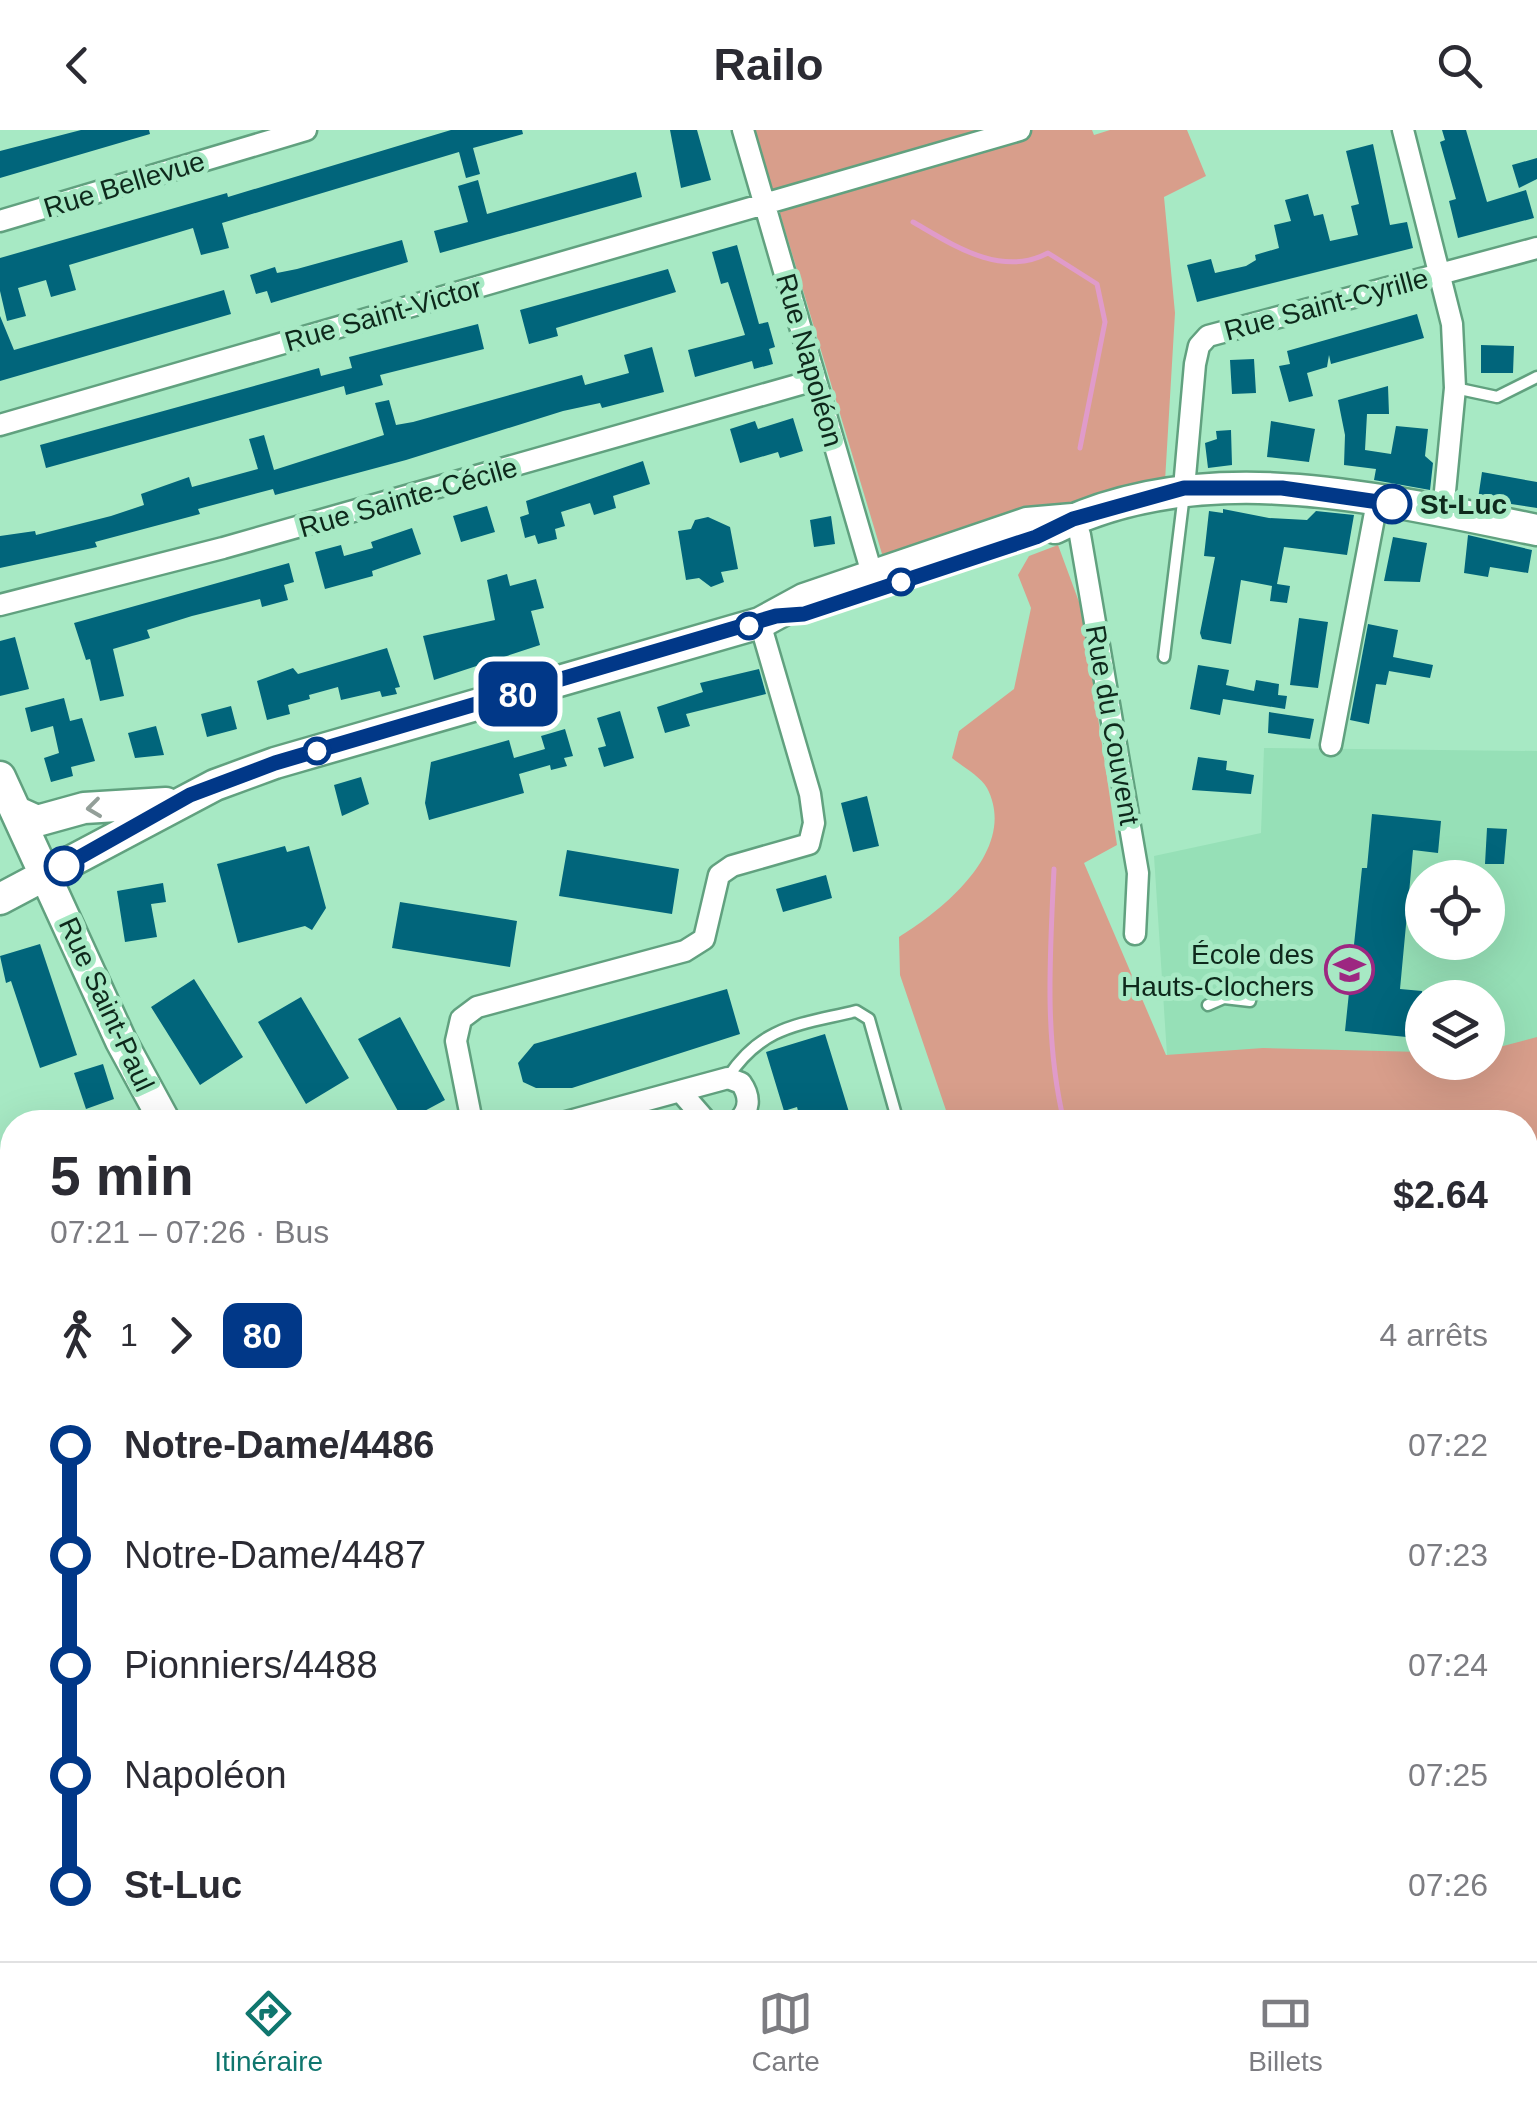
<!DOCTYPE html>
<html lang="fr">
<head>
<meta charset="utf-8">
<style>
	:root { --surface:#fff; --page:#f2f2f3; --text:#2b2b33; --muted:#7c7c81; --line:#e1e1e2; --accent:#0f766e }
	body { margin:0; font-family:Helvetica,sans-serif; background:var(--page); color:var(--text); height:100vh; display:flex; flex-direction:column; font-size:38px; white-space:nowrap }
	* { box-sizing:border-box; margin:0 }
	p { font-size:32px; color:var(--muted) }
	.icon { flex:none; width:55px; height:55px; fill:none; stroke:currentColor; stroke-width:2; stroke-linecap:round; stroke-linejoin:round }
	.map { position:relative; flex:1; overflow:hidden }
	.panel { position:absolute; left:0px; top:980px; width:1538px; height:852px; display:flex; flex-direction:column; background:var(--surface); border-radius:40px 40px 0 0; box-shadow:0 10px 40px #0002 }
	.panel>* { flex:none }
	.badge { padding:0 20px; border-radius:15px; font-size:35px; line-height:65px }
	.tools { position:absolute; left:1405px; top:730px; display:grid; gap:20px }
	.tools a { display:grid; place-items:center; width:100px; height:100px; border-radius:50%; background:var(--surface); box-shadow:0 10px 40px #0002; font-size:50px }
	.map>.badge { position:absolute; translate:-50% -50%; box-shadow:0 0 0 5px #fff }
	.legs { display:flex; align-items:center; gap:15px; height:110px; padding:0 50px; font-size:32px }
	.legs p { margin-inline-start:auto }
	.headline { display:flex; align-items:center; justify-content:space-between; height:170px; padding:0 50px }
	h1 { font-size:55px; font-weight:700; line-height:75px }
	ul { padding:0 50px; list-style:none }
	li { display:flex; align-items:center; gap:35px; height:110px; font-size:38px }
	li i { display:grid; place-items:center; width:15px; height:100%; margin:0 12px; background:currentColor }
	li i::after { content:''; width:25px; height:25px; margin:-12px; border:8px solid; border-radius:50%; background:var(--surface) }
	li p { margin-inline-start:auto }
	li:first-child i { background:linear-gradient(#0000 50%,currentColor 0) }
	li:last-child i { background:linear-gradient(currentColor 50%,#0000 0) }
	header { display:flex; justify-content:space-between; align-items:center; height:130px; padding:0 50px; background:var(--surface); font-size:45px; font-weight:700 }
	.menu { display:flex; justify-content:space-around; align-items:center; height:140px; border-top:2px solid var(--line); background:var(--surface); font-size:28px; color:var(--muted) }
	.menu a { display:grid; justify-items:center; gap:5px }
	.menu .active { color:var(--accent) }
	.map>svg:first-child { display:block }
	.built { fill:#96e0b7; fill-rule:evenodd }
	.green { fill:#d89e8b }
	.lines { fill:none; stroke-linecap:round; stroke-linejoin:round }
	.stream { stroke:#e09bca; stroke-width:5 }
	.river { stroke:#e09bca; stroke-width:32 }
	.building { fill:#01657b }
	.lane-casing { stroke:#61a17f; stroke-width:15 }
	.street-casing { stroke:#61a17f; stroke-width:25 }
	.secondary-casing { stroke:#61a17f; stroke-width:35 }
	.lane { stroke:#fff; stroke-width:10 }
	.street { stroke:#fff; stroke-width:20 }
	.secondary { stroke:#fff; stroke-width:30 }
	.oneway { stroke:#939f99 }
	.line-1-casing { stroke:#fff; stroke-width:22 }
	.line-1 { stroke:#013888; stroke-width:15 }
	.stop-1-dot { fill:#fff; stroke:#013888; stroke-width:5 }
	.labels { text-anchor:middle; stroke-width:10; stroke-linejoin:round; paint-order:stroke }
	.street-label { font-size:28px; fill:#0e291c; stroke:#a7e9c4 }
	.stop-label { font-size:28px; font-weight:bold; fill:#0e291c; stroke:#a7e9c4; text-anchor:start }
	.poi-label { font-size:28px; fill:#0e291c; stroke:#a7e9c4; text-anchor:end }
</style>
</head>
<body>
<header><svg class="icon" aria-label="back" viewBox="0 0 24 24"><path d="M15 5l-7 7 7 7"/></svg>Railo<svg class="icon" aria-label="search" viewBox="0 0 24 24"><circle cx="10" cy="10" r="6"/><path d="M15 15l6 6"/></svg></header>
<div class="map">
<svg width="1537" height="1831" viewBox="0 0 1537 1831">
	<rect width="100%" height="100%" fill="#a7e9c4"/>
	<path class="built" d="M1264 618 1537 621V1078L1525 992 1167 925 1154 726 1261 703ZM1422 748H1488V812H1422ZM1422 868H1488V932H1422Z
		M0 1410 12 1464V1820H438L441 1831H0Z"/>
	<path class="green" d="M755 0H1092L1094 5 1110 0H1187L1206 46 1164 67 1175 183 1165 351 885 434Z
		M1058 415 1082 480 1117 715 1084 733 1166 925 1263 918 1422 922V932H1488V920L1537 907V1126L1525 1180V992H950L900 845 899 807C943 780 1019 719 987 658 981 647 962 636 952 628L959 601 1014 559 1031 478 1018 445 1029 426Z
		M1537 1755V1831H1464L1490 1820H1525V1775Z
		M1330 1820H1433L1454 1831H1326Z"/>
	<g class="lines">
		<path class="stream" d="M913 92C953 115 1001 148 1048 123L1097 154 1105 192 1080 318
			M1054 739C1050 825 1044 909 1064 992"/>
		<path class="river" d="M1525 1092 1537 1078
			M1525 1599 1537 1601"/>
	</g>
	<path class="building" d="M81 0H149L150 4 0 48V21Z
		M451 0H522L523 4 473 18 480 44 466 48 459 22 222 93 229 118 201 125 193 98 69 135 76 160 51 167 46 150 18 158 26 186 7 191 0 161V128L227 63 228 67Z
		M670 0H697L711 50 681 58Z
		M1442 0H1466L1487 72 1526 60 1534 88 1458 108 1449 71 1456 69 1440 12 1445 10Z
		M1373 14 1390 95 1407 92 1413 118 1197 172 1187 135 1211 129 1215 143 1246 136 1256 130 1255 125 1279 118 1274 95 1291 91 1285 70 1308 64 1314 86 1323 84 1330 111 1358 105 1351 76 1359 74 1346 21Z
		M1537 28V49L1519 58 1512 35Z
		M636 42 642 67 440 123 434 101 468 92 458 56 478 50 487 84Z
		M402 110 408 132 271 173 267 161 256 164 250 145 275 137 277 143 297 139Z
		M737 115 759 194 768 192 775 217 769 219 773 234 754 239 752 231 695 247 688 220 745 205 728 152 721 154 712 122Z
		M668 139 676 162 556 198 558 206 529 214 520 180Z
		M224 160 231 184 0 251V186L14 220Z
		M1417 184 1424 208 1331 234 1329 225 1327 237 1307 243 1313 266 1289 272 1279 236 1290 234 1287 221Z
		M478 194 484 219 380 245 383 255 346 265 344 256 46 338 40 315 319 238 321 246 352 238 349 227Z
		M1481 215 1514 216 1513 243H1481Z
		M652 217 664 262 602 278 600 273 563 281 406 330 275 365 273 359 198 379 200 384 95 412 97 417 0 438V406L35 401 36 405 111 386 144 375 141 364 189 347 192 357 258 339 249 309 264 305 274 340 384 305 375 273 389 270 396 295 413 292 582 245 585 255 629 243 624 225Z
		M1254 229 1256 263 1232 264 1230 230Z
		M1388 256 1389 284H1367L1365 320 1391 324 1396 296 1428 299 1425 326 1433 333 1430 360 1374 350 1376 339 1344 335 1345 305 1338 270Z
		M793 288 803 321 780 328 778 322 740 333 730 299 755 291 758 299Z
		M1271 291 1315 299 1309 332 1267 327Z
		M1231 300 1232 335 1208 338 1205 313 1217 309 1216 301Z
		M643 331 650 354 613 366 616 378 594 385 590 373 561 382 565 396 555 399 557 409 538 414 535 405 525 408 520 387 529 384 526 371Z
		M1482 342 1537 352V378L1478 369Z
		M487 376 495 402 461 412 453 386Z
		M1223 379 1269 388 1307 390 1316 381 1354 385 1347 425 1284 417 1277 454 1290 456 1287 473 1270 471 1272 456 1241 450 1231 514 1202 509 1200 503 1215 427 1204 426 1209 381 1223 383Z
		M831 386 835 414 814 417 810 390Z
		M708 387 730 397 738 439 721 442 724 452 711 457 699 448 686 450 678 401 691 399 695 390Z
		M412 398 421 424 372 441 373 446 325 459 315 422 341 415 344 426 373 418 371 412Z
		M1468 405 1532 420 1528 443 1490 437 1488 447 1464 443Z
		M1393 407 1427 413 1420 452 1384 451Z
		M289 433 294 452 284 455 288 470 262 477 260 469 192 486 147 500 150 508 113 519 124 566 100 571 90 529 86 530 74 493Z
		M507 444 510 456 536 449 544 478 531 481 540 515 434 550 423 506 495 490 487 450Z
		M1299 488 1328 492 1318 558 1290 555Z
		M1368 494 1398 500 1393 527 1433 535 1430 548 1389 541 1386 555 1376 554 1369 594 1350 590Z
		M15 507 29 559 0 566V511Z
		M387 518 400 557 395 558 397 564 382 567 380 561 341 570 338 557 309 565 310 569 288 575 290 584 267 590 257 551 293 538 298 544Z
		M1198 535 1229 540 1226 555 1254 561 1256 550 1279 554 1278 565 1287 566 1285 579 1223 569 1220 585 1190 579Z
		M759 539 766 564 686 584 690 596 665 603 657 577 703 562 700 553Z
		M64 568 70 591 82 588 95 631 71 637 73 646 51 652 44 628 59 623 53 596 31 602 25 578Z
		M231 576 237 599 207 607 201 584Z
		M620 581 634 628 604 637 598 618 606 616 597 588Z
		M1269 582 1314 589 1310 609 1268 603Z
		M156 596 164 625 135 628 128 603Z
		M565 599 573 626 564 628 567 636 551 640 550 635 519 644 524 663 429 690 425 673 431 632 509 610 514 628 545 619 541 606Z
		M1198 627 1227 631 1226 640 1254 645 1251 664 1192 660Z
		M361 647 369 674 342 686 334 655Z
		M867 666 879 716 853 722 841 673Z
		M1372 684 1441 691 1438 723 1413 720 1400 859 1422 861V903H1418L1417 908 1345 901 1362 738H1367Z
		M1487 698 1507 699 1504 734H1485Z
		M285 716 287 722 309 716 326 778 312 800 305 796 238 813 217 734Z
		M567 720 679 739 672 784 559 766Z
		M826 745 832 768 783 782 776 759Z
		M163 753 166 772 151 774 157 807 125 812 117 761Z
		M400 772 517 791 510 837 392 818Z
		M40 814 77 925 40 938 11 851 6 853 0 826Z
		M194 849 243 927 200 955 151 877Z
		M727 859 740 904 572 958H536L523 952 518 933 534 914Z
		M301 867 349 948 306 974 258 892Z
		M400 887 445 970 404 992 358 909Z
		M825 904 852 992H801L797 977 784 981 766 922Z
		M103 934 114 969 86 979 74 943Z"/>
	<g class="lines">
		<defs>
			<path id="lane" d="M1455 258 1497 267 1537 247
				M1164 527 1184 364
				M1208 875 1224 868 1250 871
				M728 947C763 895 799 895 856 881L869 889 898 992
				M0 1030 12 1031
				M0 1603 12 1599
				M0 1670 12 1667"/>
			<path id="street" d="M743 0 875 454
				M1403 0 1452 194 1455 258 1443 382
				M0 91 306 0
				M0 295 1020 0
				M1184 358 1195 234 1199 216 1208 206 1537 118
				M1073 389 1080 405 1138 743 1135 804
				M0 475 223 418 815 250
				M1331 615 1377 372
				M472 992 456 911 461 889 477 877 685 821 704 809 719 745 732 736 809 714 814 693 810 664 760 493
				M566 992 680 961
				M707 992 680 961 728 948 741 953C751 967 750 981 737 992
				M10 1247 12 1246
				M0 1506 12 1503
				M1525 1680 1537 1676
				M1009 1820 1012 1831
				M517 1831 560 1820"/>
			<path id="secondary" d="M1055 398C1206 324 1380 369 1537 400
				M0 647 121 911 165 992
				M17 682 37 691 84 678 166 673
				M0 769 215 655 275 633 760 493 804 469 1027 393 1073 389
				M641 1820 645 1831"/>
		</defs>
		<use href="#lane" class="lane-casing"/>
		<use href="#street" class="street-casing"/>
		<use href="#secondary" class="secondary-casing"/>
		<use href="#lane" class="lane"/>
		<use href="#street" class="street"/>
		<use href="#secondary" class="secondary"/>
	</g>
	<defs><path id="oneway-chevron" d="M-2-3.5L2.5 0L-2 3.5" fill="none" stroke-width="1.6" stroke-linecap="round" stroke-linejoin="round" transform="scale(2.5)"/></defs>
	<use class="oneway" href="#oneway-chevron" transform="translate(94 678) rotate(173)"/>
	<g class="lines">
		<defs>
			<path id="line-1" d="M64 736 190 665 275 633 776 486 804 484 1036 407 1073 389 1184 358H1282L1392 374"/>
		</defs>
		<use href="#line-1" class="line-1-casing"/>
		<use href="#line-1" class="line-1"/>
	</g>
	<defs>
		<symbol id="school-ring" viewBox="-11 -11 22 22"><circle r="9.5" fill="#a7e9c4" stroke="#9d2781" stroke-width="1.5"/><path d="M0-5L7-2L0 1L-7-2ZM-4 1L0 2.5L4 1V4Q0 6-4 4Z" fill="#9d2781"/></symbol>
	</defs>
	<g fill-rule="evenodd">
		<use href="#school-ring" x="1322" y="812" width="55" height="55"/>
	</g>
	<g class="stop-1-dot">
		<circle cx="1392" cy="374" r="18"/>
		<circle cx="901" cy="452" r="12"/>
		<circle cx="749" cy="496" r="12"/>
		<circle cx="317" cy="621" r="12"/>
		<circle cx="64" cy="736" r="18"/>
	</g>
	<g class="labels">
		<g class="street-label">
			<text transform="translate(124 54) rotate(-17)" y="10">Rue Bellevue</text>
			<text transform="translate(1326 174) rotate(-15)" y="10">Rue Saint-Cyrille</text>
			<text transform="translate(383 184) rotate(-16)" y="10">Rue Saint-Victor</text>
			<text transform="translate(810 230) rotate(74)" y="10">Rue Napoléon</text>
			<text transform="translate(408 367) rotate(-16)" y="10">Rue Sainte-Cécile</text>
			<text transform="translate(1113 595) rotate(80)" y="10">Rue du Couvent</text>
			<text transform="translate(107 874) rotate(65)" y="10">Rue Saint-Paul</text>
		</g>
		<g class="stop-label">
			<text x="1420" y="384">St-Luc</text>
		</g>
		<g class="poi-label">
			<text x="1314" y="834">École des<tspan x="1314" dy="32">Hauts-Clochers</tspan></text>
		</g>
	</g>
</svg>
<div class="tools">
<a><svg class="icon" aria-label="locate" viewBox="0 0 24 24"><circle cx="12" cy="12" r="6"/><path d="M12 2v4M12 18v4M2 12h4M18 12h4"/></svg></a>
<a><svg class="icon" aria-label="layers" viewBox="0 0 24 24"><path d="M12 4l9 5-9 5-9-5zM3 14l9 5 9-5"/></svg></a>
</div>
<b class="badge" style="left:518px;top:564px;background:#013888;color:#fff">80</b>
<section class="panel">
<div class="headline"><div><h1>5 min</h1><p>07:21 – 07:26 · Bus</p></div><b>$2.64</b></div>
<div class="legs"><svg class="icon" aria-label="walk" viewBox="0 0 24 24"><circle cx="13" cy="4" r="2"/><path d="M13 8l-2 6 4 7M11 14l-3 7M7 12l3-4h3l4 4"/></svg>1<svg class="icon" aria-label="forward" viewBox="0 0 24 24"><path d="M9 5l7 7-7 7"/></svg><b class="badge" style="background:#013888;color:#fff">80</b><p>4 arrêts</p></div>
<ul>
<li><i style="color:#013888"></i><b>Notre-Dame/4486</b><p>07:22</p></li>
<li><i style="color:#013888"></i><span>Notre-Dame/4487</span><p>07:23</p></li>
<li><i style="color:#013888"></i><span>Pionniers/4488</span><p>07:24</p></li>
<li><i style="color:#013888"></i><span>Napoléon</span><p>07:25</p></li>
<li><i style="color:#013888"></i><b>St-Luc</b><p>07:26</p></li>
</ul>
</section>
</div>
<nav class="menu">
<a class="active"><svg class="icon" aria-label="directions" viewBox="0 0 24 24"><path d="M12 3l9 9-9 9-9-9zM9 14v-3h6M13 9l2 2-2 2"/></svg>Itinéraire</a>
<a><svg class="icon" aria-label="map" viewBox="0 0 24 24"><path d="M3 6l6-2 6 2 6-2v14l-6 2-6-2-6 2zM9 4v14M15 6v14"/></svg>Carte</a>
<a><svg class="icon" aria-label="tickets" viewBox="0 0 24 24"><path d="M3 7h18v10H3zM15 7v10"/></svg>Billets</a>
</nav>
</body>
</html>
